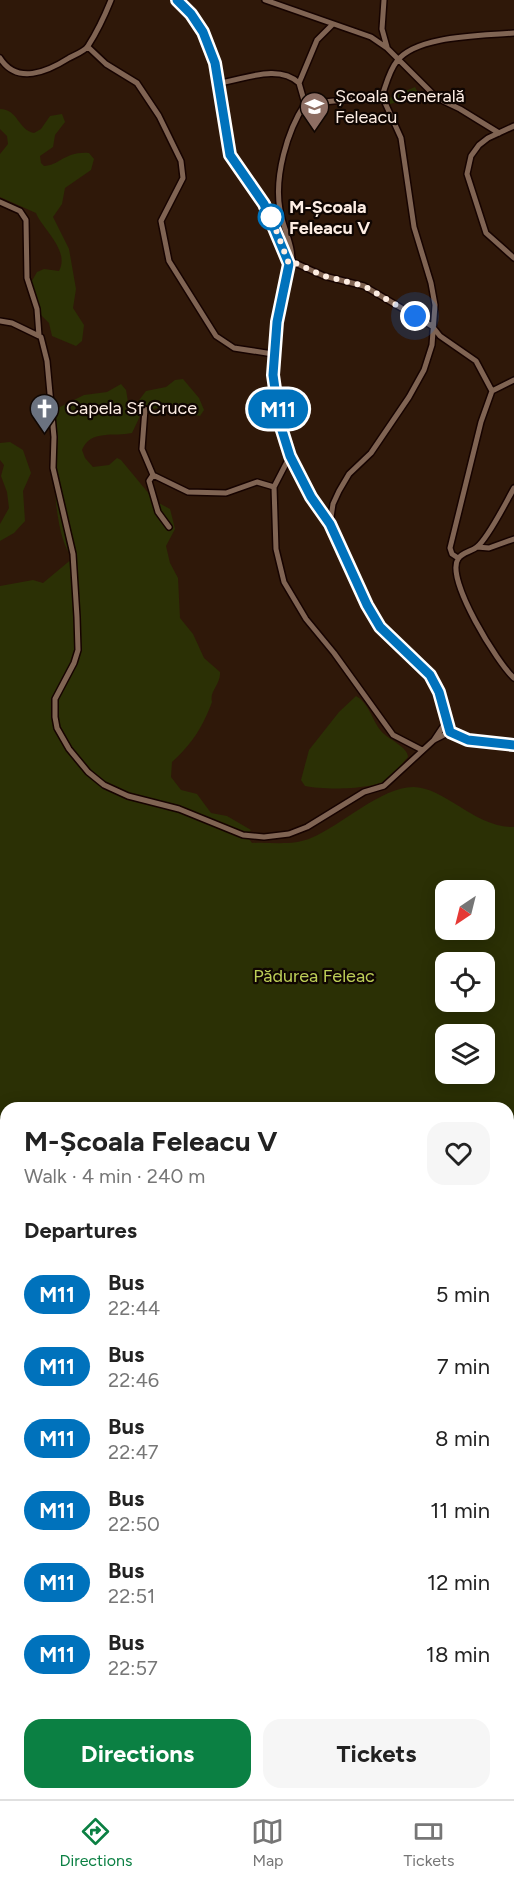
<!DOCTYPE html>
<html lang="en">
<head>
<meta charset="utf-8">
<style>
	:root { --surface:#fff; --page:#f6f6f6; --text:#222; --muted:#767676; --line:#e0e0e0; --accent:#0b8043 }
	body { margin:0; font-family:Figtree,sans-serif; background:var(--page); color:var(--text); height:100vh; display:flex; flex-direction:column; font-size:22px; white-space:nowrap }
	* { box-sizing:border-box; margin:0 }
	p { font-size:20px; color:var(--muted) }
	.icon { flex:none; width:33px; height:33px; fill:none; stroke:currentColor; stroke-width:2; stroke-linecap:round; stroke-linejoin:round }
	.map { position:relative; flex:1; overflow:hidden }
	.side { position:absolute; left:0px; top:1102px; width:514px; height:698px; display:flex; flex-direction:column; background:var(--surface); border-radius:18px 18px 0 0; box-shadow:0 3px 15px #0003 }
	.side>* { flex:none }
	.badge { padding:0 12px; border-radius:20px; font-size:21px; line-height:39px }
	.needle { width:39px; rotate:215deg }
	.controls { position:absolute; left:435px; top:880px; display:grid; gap:12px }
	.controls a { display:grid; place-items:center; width:60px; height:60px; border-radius:12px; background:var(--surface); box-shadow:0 3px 15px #0003; font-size:30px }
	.you { position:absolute; width:30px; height:30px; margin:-15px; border:4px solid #fff; border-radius:50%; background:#1a73e8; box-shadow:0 0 0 9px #1a73e833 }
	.map>.badge { position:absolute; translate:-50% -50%; box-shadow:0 0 0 3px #fff }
	h2 { padding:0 24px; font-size:22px; line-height:54px }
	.round { display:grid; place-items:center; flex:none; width:63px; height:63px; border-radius:18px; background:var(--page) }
	.head { display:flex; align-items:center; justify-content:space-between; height:102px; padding:0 24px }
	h1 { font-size:28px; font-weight:700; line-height:45px }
	.primary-button { display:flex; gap:12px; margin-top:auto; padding:12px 24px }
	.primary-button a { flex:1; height:69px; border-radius:18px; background:var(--accent); color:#fff; font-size:24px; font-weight:700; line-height:69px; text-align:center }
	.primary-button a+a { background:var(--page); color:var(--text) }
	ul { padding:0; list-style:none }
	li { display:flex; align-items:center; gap:18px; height:72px; padding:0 24px }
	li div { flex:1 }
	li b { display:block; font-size:22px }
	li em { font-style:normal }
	li .badge { min-width:66px; font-weight:700; text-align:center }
	.dock { display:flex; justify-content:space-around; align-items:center; height:84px; border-top:2px solid var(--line); background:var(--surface); font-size:16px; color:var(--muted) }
	.dock a { display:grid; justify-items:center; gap:3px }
	.dock .active { color:var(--accent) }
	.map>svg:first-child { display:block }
	.green { fill:#2b3005; fill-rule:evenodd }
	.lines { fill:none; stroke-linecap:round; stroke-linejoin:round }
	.stream { stroke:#03798d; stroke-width:1.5 }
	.street-casing { stroke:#160300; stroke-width:8 }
	.secondary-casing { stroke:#160300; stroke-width:10 }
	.street { stroke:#806453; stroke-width:5 }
	.secondary { stroke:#906656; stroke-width:8 }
	.line-casing { stroke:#fff; stroke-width:14 }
	.line { stroke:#0072bc; stroke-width:9 }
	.walk { stroke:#fdede3; stroke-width:6; stroke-dasharray:0 10.8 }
	.stop-dot { fill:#fff; stroke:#0072bc; stroke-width:3 }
	.labels { text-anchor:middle; stroke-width:4.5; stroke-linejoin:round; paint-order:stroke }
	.poi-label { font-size:18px; fill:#fdede3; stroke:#100602; text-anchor:start }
	.stop-label { font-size:18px; font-weight:bold; fill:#fdede3; stroke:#100602; text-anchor:start }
	.park-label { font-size:18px; fill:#bdce57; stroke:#100602 }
</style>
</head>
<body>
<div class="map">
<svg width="514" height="1799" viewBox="0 0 514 1799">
	<rect width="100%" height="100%" fill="#2f1809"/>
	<path class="green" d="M415 87 420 96 390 104 389 98Z
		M0 109C18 109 18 130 34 133L41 129 50 116 62 114 65 122 55 135 53 147 40 156 41 163 44 166C59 166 65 151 89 153L94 159 91 170 65 188 62 204 53 217 69 249 76 289 73 308 84 325 82 341 76 346 52 336 49 323 35 309 29 286 37 272 44 269 59 271C70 250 43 230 36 213L0 197V154L8 144 7 136 0 129Z
		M183 379 199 398 204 410 200 416 189 414 173 404 142 412 132 433C115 437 90 429 82 450L85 458 93 467 109 465 117 458 121 460 155 501 170 509 175 529 166 546 170 563 178 578 180 618 193 634 204 658 220 672C221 684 209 691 212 702 203 726 193 743 172 762L171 777 181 790 197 794 211 813 227 816 251 830 247 836 252 843C272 842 293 846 311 838 341 826 381 787 413 787 445 787 475 828 514 827V1540L508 1539V1108H6V1426L0 1427V586L33 580 43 583 73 558C51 536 53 445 54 415L58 408 84 395 107 392 121 384 126 390 128 402 134 407 146 391 166 387 175 380ZM446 891H484V930H446ZM446 963H484V1002H446ZM446 1035H484V1074H446Z
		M10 442 23 450 31 473 23 491 25 521 14 533 0 541V524L9 508 7 492 1 476 4 465 0 460V443Z
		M356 696C369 703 372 720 381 731 389 740 408 747 408 757 402 763 396 774 389 779 373 790 324 790 305 786L301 780 309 750 339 712Z"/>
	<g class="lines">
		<path class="stream" d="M408 1799V1794"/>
		<defs>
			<path id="street" d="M265 0 371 37 387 48 437 98 460 109 499 133
				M384 0 382 29 387 47
				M88 47 106 64 137 83 159 116 181 161 183 178 161 221 169 261 216 336 234 348 273 354
				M0 58C17 85 47 72 69 58 75 55 85 51 88 46 97 32 105 15 111 0
				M219 83C243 80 278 63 299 83L305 104
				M299 83 317 40 332 25
				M514 126 488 138 479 145 471 156 467 174 486 233 514 258
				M0 202 20 211 26 220 27 278 37 309 39 336
				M293 262 324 276 364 286 432 326 440 336 476 361 492 391 481 422 450 548 452 554 458 558
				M291 263C295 250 282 225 280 210 274 177 287 131 305 104L382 96
				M0 321 12 323 41 337 47 361 54 437 53 468 73 554 77 617 78 650 74 663 55 699V717L57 728 69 749 88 772 104 785 128 796 179 809 243 835 264 837 289 834 307 827 364 792 384 786 434 740 450 732
				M492 391 514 380
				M145 409 142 449 153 475
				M290 456 274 487 276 549 284 582 306 619 334 653 393 735 422 750
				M514 488C506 502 489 537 477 547 471 552 462 552 458 559 445 579 498 664 514 678
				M330 524 333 504 339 491 349 474 371 453 409 397 424 370 432 345 435 305 431 283 414 227 401 138 382 96C386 85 389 71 397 61 417 35 483 36 514 33
				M169 527 158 512 149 481 153 475 188 492 226 493 257 482 274 487
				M477 547 489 548 514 539
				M434 740 446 722"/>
			<path id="secondary" d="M177 0 191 14 203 32 215 63 230 155 264 204 289 264 277 322 273 375 280 424 290 456 311 497 330 524 367 605 380 627 430 675 439 691 450 732 468 740 514 745"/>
		</defs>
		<use href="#street" class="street-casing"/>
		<use href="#secondary" class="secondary-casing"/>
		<use href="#street" class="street"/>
		<use href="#secondary" class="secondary"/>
	</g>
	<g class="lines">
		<defs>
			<path id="line" d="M177 0 191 14 203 32 215 63 230 155 264 204 289 264 277 322 273 375 280 424 290 456 311 497 330 524 367 605 380 627 430 675 439 692 450 732 468 740 514 745"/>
		</defs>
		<use href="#line" class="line-casing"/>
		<use href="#line" class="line"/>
		<path class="walk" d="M271 217 270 214 289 264 293 262 324 276 364 286 415 316"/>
	</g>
	<defs>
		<symbol id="school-pin" viewBox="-11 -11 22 30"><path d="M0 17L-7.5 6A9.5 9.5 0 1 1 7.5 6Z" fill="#8d6e63" stroke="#100602"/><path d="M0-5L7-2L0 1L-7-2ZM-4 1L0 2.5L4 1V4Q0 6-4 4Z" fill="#fff"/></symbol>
		<symbol id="church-pin" viewBox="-11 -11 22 30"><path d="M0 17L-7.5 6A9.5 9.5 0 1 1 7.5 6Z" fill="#6b7280" stroke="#100602"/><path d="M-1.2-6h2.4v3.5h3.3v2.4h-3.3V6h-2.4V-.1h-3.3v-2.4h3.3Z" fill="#fff"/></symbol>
	</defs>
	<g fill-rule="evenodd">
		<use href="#school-pin" x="298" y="90" width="33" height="45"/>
		<use href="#church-pin" x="28" y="392" width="33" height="45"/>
	</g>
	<circle class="stop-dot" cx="271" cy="217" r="12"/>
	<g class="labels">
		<g class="poi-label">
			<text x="335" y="102">Școala Generală<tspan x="335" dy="21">Feleacu</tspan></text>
			<text x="66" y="414">Capela Sf Cruce</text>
		</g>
		<g class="stop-label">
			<text x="289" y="213">M-Școala<tspan x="289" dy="21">Feleacu V</tspan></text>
		</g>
		<g class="park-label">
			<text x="314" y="982">Pădurea Feleac</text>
		</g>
	</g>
</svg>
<div class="controls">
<a><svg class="needle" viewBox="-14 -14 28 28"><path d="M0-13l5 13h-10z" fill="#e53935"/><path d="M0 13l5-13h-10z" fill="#767676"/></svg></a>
<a><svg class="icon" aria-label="locate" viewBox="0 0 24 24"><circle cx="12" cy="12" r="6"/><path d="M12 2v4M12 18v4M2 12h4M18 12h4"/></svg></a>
<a><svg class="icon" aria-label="layers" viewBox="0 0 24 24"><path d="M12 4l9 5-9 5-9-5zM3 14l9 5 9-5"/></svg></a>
</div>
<div class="you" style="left:415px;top:316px"></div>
<b class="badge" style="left:278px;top:409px;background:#0072bc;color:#fff">M11</b>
<section class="side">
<div class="head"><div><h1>M-Școala Feleacu V</h1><p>Walk · 4 min · 240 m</p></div><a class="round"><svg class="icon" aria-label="heart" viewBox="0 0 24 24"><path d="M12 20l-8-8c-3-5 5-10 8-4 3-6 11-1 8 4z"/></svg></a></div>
<h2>Departures</h2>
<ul>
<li><span class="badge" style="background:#0072bc;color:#fff">M11</span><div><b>Bus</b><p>22:44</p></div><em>5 min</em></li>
<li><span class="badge" style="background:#0072bc;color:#fff">M11</span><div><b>Bus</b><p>22:46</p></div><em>7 min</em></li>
<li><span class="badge" style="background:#0072bc;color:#fff">M11</span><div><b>Bus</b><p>22:47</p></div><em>8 min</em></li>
<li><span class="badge" style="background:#0072bc;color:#fff">M11</span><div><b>Bus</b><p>22:50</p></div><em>11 min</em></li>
<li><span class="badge" style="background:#0072bc;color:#fff">M11</span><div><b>Bus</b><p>22:51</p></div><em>12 min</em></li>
<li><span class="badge" style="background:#0072bc;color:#fff">M11</span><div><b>Bus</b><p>22:57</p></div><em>18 min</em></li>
</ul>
<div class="primary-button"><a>Directions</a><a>Tickets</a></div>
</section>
</div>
<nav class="dock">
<a class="active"><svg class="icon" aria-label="directions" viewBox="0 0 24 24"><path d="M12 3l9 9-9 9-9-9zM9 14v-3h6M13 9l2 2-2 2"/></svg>Directions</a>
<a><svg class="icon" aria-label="map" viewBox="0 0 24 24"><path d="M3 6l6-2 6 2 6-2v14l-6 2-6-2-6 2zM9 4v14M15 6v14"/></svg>Map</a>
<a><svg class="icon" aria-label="tickets" viewBox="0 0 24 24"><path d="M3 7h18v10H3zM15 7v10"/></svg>Tickets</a>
</nav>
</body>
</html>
